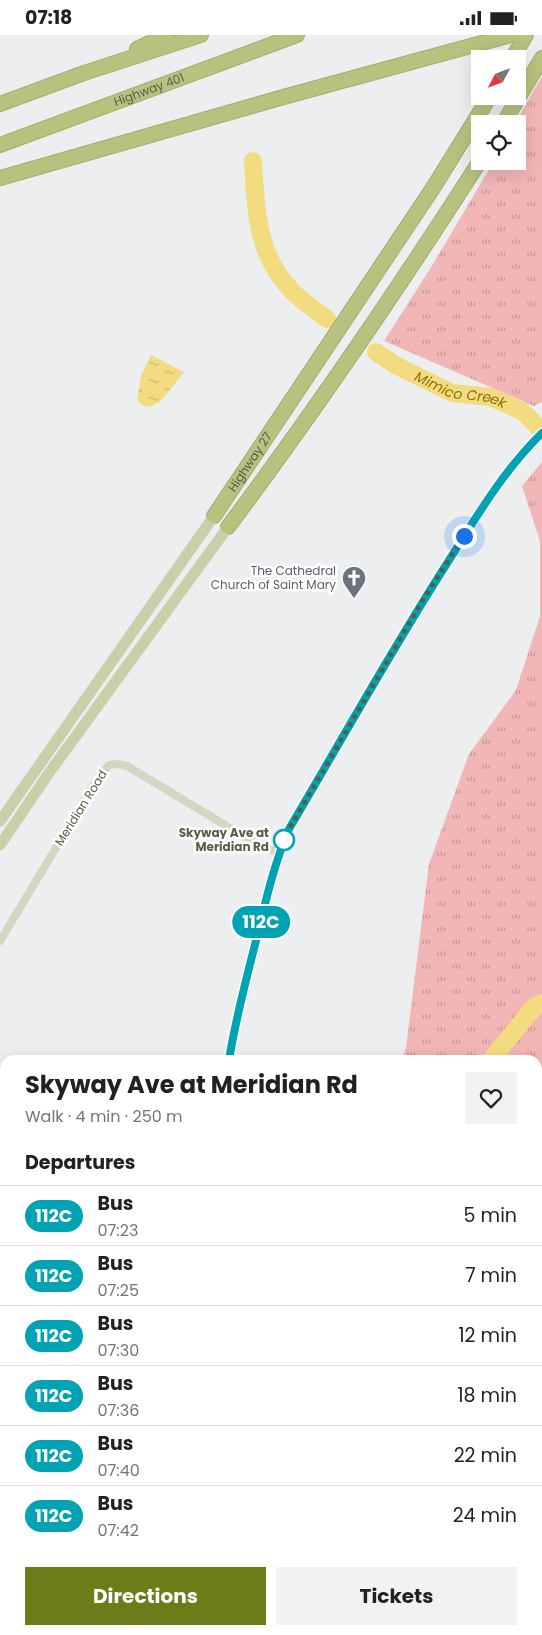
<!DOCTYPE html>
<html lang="en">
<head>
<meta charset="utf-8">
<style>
	:root { --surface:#fff; --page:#f2f2f2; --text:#202124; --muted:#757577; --line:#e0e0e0; --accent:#6c7c18 }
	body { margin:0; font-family:Poppins,sans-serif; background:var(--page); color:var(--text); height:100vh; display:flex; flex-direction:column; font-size:19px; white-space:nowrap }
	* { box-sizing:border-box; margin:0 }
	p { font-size:16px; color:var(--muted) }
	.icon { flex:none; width:28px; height:28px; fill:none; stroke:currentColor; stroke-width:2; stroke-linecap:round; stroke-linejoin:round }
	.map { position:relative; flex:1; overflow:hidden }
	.sheet { position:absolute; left:0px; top:1020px; width:542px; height:580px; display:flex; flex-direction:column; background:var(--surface); border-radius:15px 15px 0 0; box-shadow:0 5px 20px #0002 }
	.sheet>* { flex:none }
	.badge { padding:0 10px; border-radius:16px; font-size:18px; line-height:32px }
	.needle { width:32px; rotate:229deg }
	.buttons { position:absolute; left:471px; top:15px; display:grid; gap:10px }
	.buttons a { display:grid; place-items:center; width:55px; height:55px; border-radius:0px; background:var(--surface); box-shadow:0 5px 20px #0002; font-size:25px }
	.you { position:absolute; width:25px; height:25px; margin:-12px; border:4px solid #fff; border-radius:50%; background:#1a73e8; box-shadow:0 0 0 8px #1a73e833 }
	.map>.badge { position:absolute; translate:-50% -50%; box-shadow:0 0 0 2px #fff }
	h2 { padding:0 25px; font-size:19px; line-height:45px }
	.round { display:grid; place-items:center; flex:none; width:52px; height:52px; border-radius:0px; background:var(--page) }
	.summary { display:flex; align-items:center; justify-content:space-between; height:85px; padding:0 25px }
	h1 { font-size:24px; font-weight:700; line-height:38px }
	.primary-button { display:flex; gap:10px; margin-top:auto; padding:10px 25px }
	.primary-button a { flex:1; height:58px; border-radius:0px; background:var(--accent); color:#fff; font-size:20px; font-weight:700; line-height:58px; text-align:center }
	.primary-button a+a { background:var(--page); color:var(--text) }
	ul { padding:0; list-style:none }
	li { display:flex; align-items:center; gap:15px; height:60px; padding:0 25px; border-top:1px solid var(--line) }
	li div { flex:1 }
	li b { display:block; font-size:19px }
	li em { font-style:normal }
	li .badge { min-width:55px; font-weight:700; text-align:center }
	.status { display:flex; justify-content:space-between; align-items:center; height:35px; padding:0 25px; background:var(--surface); direction:ltr }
	.status svg { height:14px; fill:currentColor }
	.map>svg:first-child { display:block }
	.commercial { fill:#ebe3fd }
	.grass { fill:url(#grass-tufts) }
	.water { fill:url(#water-ripples) }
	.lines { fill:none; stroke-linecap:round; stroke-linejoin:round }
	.stream { stroke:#f3dc7f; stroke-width:3 }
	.river { stroke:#f3dc7f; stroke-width:18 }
	.motorway-casing { stroke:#a4ac6b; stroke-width:16 }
	.minor { stroke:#d4d6c1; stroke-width:8 }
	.tertiary { stroke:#d4d6c1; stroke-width:9 }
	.primary { stroke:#cbcfa9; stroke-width:11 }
	.motorway { stroke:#b9c17f; stroke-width:14 }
	.line-casing { stroke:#fff; stroke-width:11 }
	.line { stroke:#00a3b4; stroke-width:8 }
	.walk { stroke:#5a5c43; stroke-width:5; stroke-dasharray:0 9 }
	.stop-dot { fill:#fff; stroke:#00a3b4; stroke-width:2.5 }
	.labels { text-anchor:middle; stroke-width:5; stroke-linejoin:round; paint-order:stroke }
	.street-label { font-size:12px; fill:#5a5c43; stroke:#fff }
	.worship-label { font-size:12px; fill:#5b616d; stroke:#fff; text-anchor:end }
	.stop-label { font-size:12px; font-weight:bold; fill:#5a5c43; stroke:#fff; text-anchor:end }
	.water-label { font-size:14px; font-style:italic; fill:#8a7004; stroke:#fff }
</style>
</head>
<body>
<div class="status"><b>07:18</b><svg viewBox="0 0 49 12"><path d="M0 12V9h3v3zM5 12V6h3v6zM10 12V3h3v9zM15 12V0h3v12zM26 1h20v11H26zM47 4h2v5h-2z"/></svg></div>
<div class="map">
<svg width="542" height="1600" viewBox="0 0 542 1600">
	<defs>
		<pattern id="grass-tufts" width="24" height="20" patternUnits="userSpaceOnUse" patternTransform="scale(1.25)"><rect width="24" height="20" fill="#f2b6b7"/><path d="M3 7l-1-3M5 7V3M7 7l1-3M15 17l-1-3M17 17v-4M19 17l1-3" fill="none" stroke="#c79796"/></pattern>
		<pattern id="water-ripples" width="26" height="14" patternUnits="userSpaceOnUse" patternTransform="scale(1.25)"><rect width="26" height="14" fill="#f3dc7f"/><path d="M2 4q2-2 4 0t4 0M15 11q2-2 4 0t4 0" fill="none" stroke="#c8b66a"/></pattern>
	</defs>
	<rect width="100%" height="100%" fill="#eceef0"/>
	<path class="commercial" d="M0 1147 5 1150V1347H0Z
		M0 1579H5V1595H301L298 1600H0Z"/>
	<path class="grass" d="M542 41V367L534 371 384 306 430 234 494 126H518V89H515Z
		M542 427V1600H298L301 1595H538V1025H401L406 1013 429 829 469 719 516 655 540 581V506L522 451Z"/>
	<path class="water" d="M151 320 184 337 161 366 150 372 142 370 137 365 141 341Z
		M538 1299 542 1303V1320L538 1325Z"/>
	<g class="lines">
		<path class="stream" d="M246 153 255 149"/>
		<g class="river">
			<path d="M253 126C256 175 256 220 293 257 303 267 315 275 327 284"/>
			<path id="s1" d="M376 317 397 331 452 358 490 362 522 376 542 396"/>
			<path d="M491 1025 534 972 542 968"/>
			<path d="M538 1399 542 1400"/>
			<path d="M538 1474 542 1468"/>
			<path d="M350 1600 353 1595"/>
		</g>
		<defs>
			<g id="motorway">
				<path d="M137 14 166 0"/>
				<path d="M512 24 526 0"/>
				<path d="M0 69 84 38 201 0"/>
				<path d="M503 89 542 23"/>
				<path id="s2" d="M0 110 297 0"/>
				<path d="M0 143 287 61 511 0"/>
				<path id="s3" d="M214 481 433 153 490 61"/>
				<path d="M228 492C317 373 400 251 480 126"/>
			</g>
		</defs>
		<use href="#motorway" class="motorway-casing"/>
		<path class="minor" d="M0 906 93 751 109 730 119 729 127 731 255 808 279 818
			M0 1129 5 1132"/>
		<path class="tertiary" d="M229 1025C237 981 248 937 259 894 267 860 275 827 289 794 341 705 392 614 448 526 476 482 503 435 542 398
			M91 1600 92 1595"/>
		<path class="primary" d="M0 786 214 481
			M0 810 49 738 228 492"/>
		<use href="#motorway" class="motorway"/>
	</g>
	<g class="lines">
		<defs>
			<path id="line" d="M229 1025C236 981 248 937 259 894 267 860 275 827 289 794 341 706 391 616 446 530 475 484 503 436 542 398"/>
		</defs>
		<use href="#line" class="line-casing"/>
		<use href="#line" class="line"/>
		<path class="walk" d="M284 805V806L289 794 423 565 464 501"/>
	</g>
	<defs>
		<symbol id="church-pin" viewBox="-11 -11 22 30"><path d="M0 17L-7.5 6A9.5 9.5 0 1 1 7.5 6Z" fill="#6b7280" stroke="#fff"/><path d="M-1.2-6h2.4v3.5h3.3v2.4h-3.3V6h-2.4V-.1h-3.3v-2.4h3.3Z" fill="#fff"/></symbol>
	</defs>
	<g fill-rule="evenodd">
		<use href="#church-pin" x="340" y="529" width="28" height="38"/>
	</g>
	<circle class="stop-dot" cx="284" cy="805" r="10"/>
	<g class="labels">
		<g class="street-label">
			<text dy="4" stroke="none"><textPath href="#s2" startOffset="159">Highway 401</textPath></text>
			<text dy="4" stroke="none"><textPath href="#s3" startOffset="65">Highway 27</textPath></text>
			<text transform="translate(81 773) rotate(-58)" y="4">Meridian Road</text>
		</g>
		<g class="worship-label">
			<text x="336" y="540">The Cathedral<tspan x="336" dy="14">Church of Saint Mary</tspan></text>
		</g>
		<g class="stop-label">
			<text x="269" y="802">Skyway Ave at<tspan x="269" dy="14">Meridian Rd</tspan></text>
		</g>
		<g class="water-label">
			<text dy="5" stroke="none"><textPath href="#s1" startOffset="94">Mimico Creek</textPath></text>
		</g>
	</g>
</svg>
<div class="buttons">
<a><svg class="needle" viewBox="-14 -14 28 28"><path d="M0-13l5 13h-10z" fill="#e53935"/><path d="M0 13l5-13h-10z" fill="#757577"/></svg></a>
<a><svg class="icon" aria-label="locate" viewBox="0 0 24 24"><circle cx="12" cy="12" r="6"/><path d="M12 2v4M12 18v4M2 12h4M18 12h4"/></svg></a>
</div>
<div class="you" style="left:464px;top:501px"></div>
<b class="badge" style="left:261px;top:887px;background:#00a3b4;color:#fff">112C</b>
<section class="sheet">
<div class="summary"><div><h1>Skyway Ave at Meridian Rd</h1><p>Walk · 4 min · 250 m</p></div><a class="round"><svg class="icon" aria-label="heart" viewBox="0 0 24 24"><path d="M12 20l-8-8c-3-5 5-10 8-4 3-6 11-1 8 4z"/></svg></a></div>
<h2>Departures</h2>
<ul>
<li><span class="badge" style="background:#00a3b4;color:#fff">112C</span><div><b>Bus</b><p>07:23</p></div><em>5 min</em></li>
<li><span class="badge" style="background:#00a3b4;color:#fff">112C</span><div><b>Bus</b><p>07:25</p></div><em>7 min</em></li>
<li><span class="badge" style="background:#00a3b4;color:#fff">112C</span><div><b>Bus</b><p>07:30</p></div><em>12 min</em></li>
<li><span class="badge" style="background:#00a3b4;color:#fff">112C</span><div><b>Bus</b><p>07:36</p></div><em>18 min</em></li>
<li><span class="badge" style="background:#00a3b4;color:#fff">112C</span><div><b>Bus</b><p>07:40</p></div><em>22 min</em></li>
<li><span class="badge" style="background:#00a3b4;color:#fff">112C</span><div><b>Bus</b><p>07:42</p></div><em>24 min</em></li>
</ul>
<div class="primary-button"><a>Directions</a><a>Tickets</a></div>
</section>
</div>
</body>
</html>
